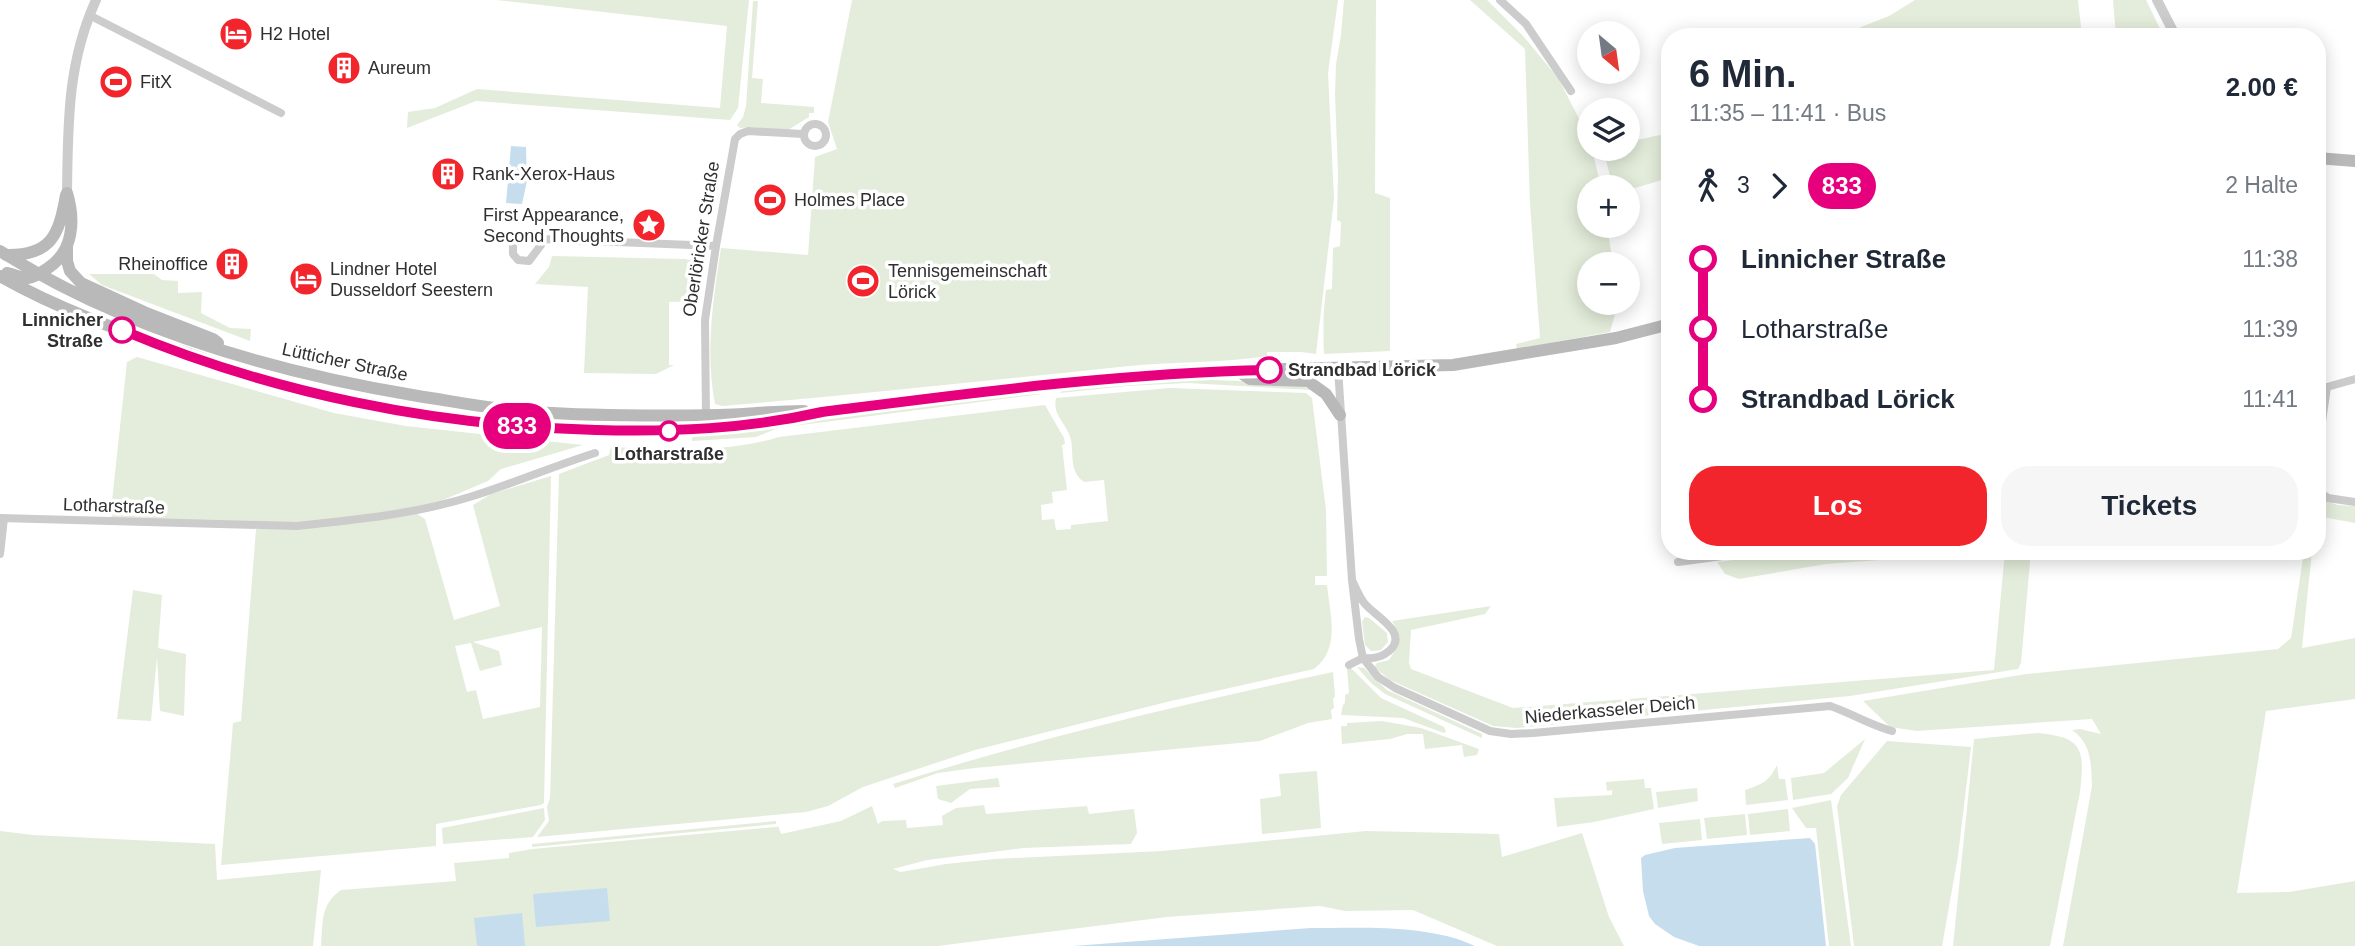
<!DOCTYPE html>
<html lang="de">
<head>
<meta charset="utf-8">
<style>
	:root { --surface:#fff; --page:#f6f6f7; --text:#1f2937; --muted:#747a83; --accent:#f2242c }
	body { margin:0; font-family:Helvetica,sans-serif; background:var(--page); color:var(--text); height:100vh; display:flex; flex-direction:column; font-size:26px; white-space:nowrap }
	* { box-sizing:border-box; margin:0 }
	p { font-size:23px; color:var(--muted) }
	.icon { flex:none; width:38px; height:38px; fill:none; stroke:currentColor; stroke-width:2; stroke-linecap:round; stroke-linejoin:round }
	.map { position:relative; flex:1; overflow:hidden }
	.details { position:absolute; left:1661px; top:28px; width:665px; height:532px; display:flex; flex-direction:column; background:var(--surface); border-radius:28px; box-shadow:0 4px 18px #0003 }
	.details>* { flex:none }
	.badge { padding:0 14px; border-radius:23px; font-size:24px; line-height:46px }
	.needle { width:46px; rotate:151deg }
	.tools { position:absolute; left:1577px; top:21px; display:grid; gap:14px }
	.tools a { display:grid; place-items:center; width:63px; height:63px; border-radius:50%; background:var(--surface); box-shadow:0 4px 18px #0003; font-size:35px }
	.map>.badge { position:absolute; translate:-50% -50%; box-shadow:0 0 0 4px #fff }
	.legs { display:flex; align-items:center; gap:10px; height:77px; padding:0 28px; font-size:23px }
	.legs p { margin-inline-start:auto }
	.headline { display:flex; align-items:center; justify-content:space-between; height:119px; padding:0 28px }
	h1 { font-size:38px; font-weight:700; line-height:52px }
	.button { display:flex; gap:14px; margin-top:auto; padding:14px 28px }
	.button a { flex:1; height:80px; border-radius:28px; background:var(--accent); color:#fff; font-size:28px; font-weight:700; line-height:80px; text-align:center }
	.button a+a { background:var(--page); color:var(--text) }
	ul { padding:0 28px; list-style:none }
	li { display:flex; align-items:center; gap:24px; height:70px; font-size:26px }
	li i { display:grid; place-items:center; width:10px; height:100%; margin:0 9px; background:currentColor }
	li i::after { content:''; width:18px; height:18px; margin:-9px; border:5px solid; border-radius:50%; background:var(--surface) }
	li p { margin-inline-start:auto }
	li:first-child i { background:linear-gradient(#0000 50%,currentColor 0) }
	li:last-child i { background:linear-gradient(currentColor 50%,#0000 0) }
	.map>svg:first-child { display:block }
	.green { fill:#e4eddb; fill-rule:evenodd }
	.water { fill:#c6ddee }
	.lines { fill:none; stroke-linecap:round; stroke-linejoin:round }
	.minor { stroke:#ccc; stroke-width:8 }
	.tertiary { stroke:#ccc; stroke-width:10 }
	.secondary { stroke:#b9b9b9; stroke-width:12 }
	.line-1-casing { stroke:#fff; stroke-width:16 }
	.line-1 { stroke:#e6007e; stroke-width:10 }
	.stop-1-dot { fill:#fff; stroke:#e6007e; stroke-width:3.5 }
	.labels { text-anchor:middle; stroke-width:7; stroke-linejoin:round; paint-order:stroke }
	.poi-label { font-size:18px; fill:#2f2f2f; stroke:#fff; text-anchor:start }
	.street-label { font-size:18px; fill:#2f2f2f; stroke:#fff }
	.stop-label { font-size:18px; font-weight:bold; fill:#2f2f2f; stroke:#fff; text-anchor:end }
</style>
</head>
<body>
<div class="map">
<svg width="2355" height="946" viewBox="0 0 2355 946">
	<rect width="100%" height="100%" fill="#fff"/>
	<path class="green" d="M496 0H749L738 108 730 120 476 101 407 128 408 112 435 108 477 89 720 108 727 26Z
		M852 0H1338L1328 73 1334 199 1316 354 1301 352H1267V356C1218 364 1168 361 1119 367 986 381 855 395 722 406L715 404C705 352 713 300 721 248L808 255 815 157 837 149 828 122Z
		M1344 0H1376L1375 193 1390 198V351L1324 354C1323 332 1323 312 1326 290L1332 289 1333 248 1340 246 1341 222 1337 220 1338 173 1335 94 1336 64 1341 35Z
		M1470 0H1487L1524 37 1558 78 1589 138V149H1592L1601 187H1589V226H1607L1613 264H1589V303H1618L1610 332 1517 349 1516 344 1540 338 1530 204 1525 49Z
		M1915 0H2078L2082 37H1836L1889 16Z
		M2113 0H2146L2164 37H2116Z
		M753 1H758L752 78 763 79 761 103 814 107V113H809V117L788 130 751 127 740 128 737 125 743 117 746 106Z
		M1669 133V178L1628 190V187H1613L1603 149H1628V142Z
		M552 256 685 259 695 261 703 266 699 301 669 302V365H674L656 374 584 373 588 287 535 284 549 267Z
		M89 274H154L162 280 178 281V293L202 292 201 313 230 328 251 329 250 341 102 285Z
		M137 357 334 413 406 426 583 445 501 469 488 481 431 505 340 520 285 524 112 521 111 510 127 362Z
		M1188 379 1294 383 1312 390 1188 383 1127 386 1060 393 1064 389Z
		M1170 388 1306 393 1312 398 1326 510 1327 576H1315V585H1327C1330 614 1341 649 1314 669L1171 701 975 750 863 787 828 806 806 812 537 837 549 821 547 807 550 798 559 474 609 455 611 447C666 450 726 453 779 437L1045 405 1064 438 1065 444 1062 445 1067 490 1052 492 1053 503 1041 505 1042 520 1054 519 1056 530 1071 529V525L1108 521 1104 480 1084 482C1069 471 1074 456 1071 440 1067 423 1052 416 1056 398Z
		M1035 392 1042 394 778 428 756 437 692 441V436Z
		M551 476 544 803 541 805 436 824V846L221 865 233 723 241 721 256 529H295L414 512 425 519 454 620 500 606 473 505 491 494ZM542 627 540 707 483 719 476 690 467 692 455 646 471 643 480 671 502 665 499 651 473 642Z
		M2317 496 2337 505 2355 506V523L2317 516Z
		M1807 551H2000L1826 564 1739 579 1725 574 1717 562Z
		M2005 551H2031L2021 663 2018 669 1850 696 1517 728 1493 726 1390 680 1374 667 1377 663 1389 660C1400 645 1401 637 1392 621L1491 606 1485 614 1411 630 1409 663 1411 669 1513 708 1994 670Z
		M2304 551H2312L2302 648 2355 638V699L2266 711 2237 893 2289 892 2355 881V946H2063L2092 786C2091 764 2092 744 2072 730L2080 729 2101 734 2092 719 1917 731 1890 727 1863 701 2026 674 2278 649 2291 638Z
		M133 590 162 595 158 648 186 654 184 716 160 711 157 657 151 721 117 719Z
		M1365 617 1369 618 1387 633 1388 642 1381 650 1371 651 1365 645 1362 621Z
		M1357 667 1364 668 1387 690 1482 734V738L1385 694 1371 683Z
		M1351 668 1381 698 1444 727 1446 732 1444 733 1403 718 1341 715 1343 705 1345 703V695L1349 693 1347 669Z
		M1333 672 1335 696 1333 699 1334 708 1331 710 1332 719 1308 723 1260 741 975 768 938 773 895 788 893 784C1038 738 1185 704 1333 672Z
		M1382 721 1421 728 1479 749 1477 755 1464 757 1462 745 1425 749 1423 734H1407L1390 739 1342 744 1341 726H1347V723Z
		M2037 733C2083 737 2085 749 2080 792L2050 946H1953L1974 739Z
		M1865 739 1848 778 1831 794 1793 800 1791 778 1824 773Z
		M1887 741 1971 747 1958 856 1942 946H1854L1837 806 1841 795Z
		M1777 765 1779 779H1785L1788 800 1746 805 1745 790C1762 784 1769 782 1777 765Z
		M1317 771 1321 828 1262 834 1260 799 1281 796 1279 774Z
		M998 778 1000 787 970 789 951 803 938 799 936 786Z
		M1644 779 1645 788H1651L1654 809 1594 822 1557 827 1554 798 1612 795V790L1607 791 1606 782Z
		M1697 788 1698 801 1658 808 1656 792Z
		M1831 800 1851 946H1829L1816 828H1806L1792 808Z
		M984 805 986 814 1087 806 1089 814 1134 809 1137 833 1131 844 1023 848 927 860 893 869 901 872 946 864 994 859 1162 851 1366 831 1499 834 1502 857 1582 833 1609 917 1624 946H1497L1413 910 1345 911 1320 906 1167 917 938 946H321C323 922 320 905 341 890L456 881 454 863 509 858V853L532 849 776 827 778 826 781 834 841 821 872 806 878 824 882 821 906 820 907 828 943 825 942 816 956 808Z
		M544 808 545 820 533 837 443 844 442 828Z
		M1788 809 1790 831 1750 835 1748 814Z
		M1745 814 1747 835 1707 839 1704 818Z
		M1700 819 1702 840 1662 844 1659 823Z
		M776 821V824L532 847V844Z
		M0 831 33 835 215 844 217 880 321 870 313 946H0Z"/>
	<path class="water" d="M511 146 526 147 527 181 522 204 506 203Z
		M1810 838 1815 844 1826 946H1699L1674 937 1655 924 1649 916 1643 891 1641 858 1645 855 1675 848Z
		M607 888 610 921 536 927 533 894Z
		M522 913 525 946H477L474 918Z
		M1311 928C1362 928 1429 924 1475 946H1073Z"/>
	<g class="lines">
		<path class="minor" d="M1500 0 1526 24 1571 91
			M89 15 281 113
			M804 135a11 11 0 1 1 22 0a11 11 0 1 1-22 0Z
			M520 237 542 239 541 245 529 261 518 260 513 254V242Z
			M542 239 716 246
			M1338 368 1352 580 1359 639 1363 658C1372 659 1382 657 1389 651 1410 633 1375 616 1365 604 1359 597 1356 588 1352 580
			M2317 386 2327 387 2355 379
			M706 417 705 320 716 246 735 139 740 134 748 131 803 134
			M2317 456 2327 387
			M2317 490 2328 498 2355 502
			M0 518 296 526C355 520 416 514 473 496 514 483 554 466 595 453
			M0 554 4 518
			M1678 562 1760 551
			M1349 665 1363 658 1378 677 1395 688 1490 731 1511 734 1533 733 1830 706C1851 713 1870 725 1892 731"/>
		<path class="tertiary" d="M2157 0 2176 37
			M67 193C68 124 67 64 96 0"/>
		<path class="secondary" d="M2317 158 2355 161
			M67 246V261L70 271 81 283 144 312 213 339 218 343
			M0 251C125 330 273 372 418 396 457 402 495 410 534 412 595 416 658 416 719 415 748 414 776 411 804 411
			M6 255C52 256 59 234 66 195
			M7 273C14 274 20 278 28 278 35 277 42 272 48 268 74 251 75 220 67 193
			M0 276C56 308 120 331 181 351 206 360 231 369 256 377 366 411 481 427 596 430 672 432 747 429 822 412L1126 376 1192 371 1453 365 1616 338 1670 324
			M1238 371 1250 379 1308 381 1326 394 1340 415"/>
	</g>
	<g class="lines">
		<defs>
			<path id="line-1" d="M122 330C271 393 435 426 596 430 673 432 747 429 822 412 971 393 1119 373 1269 370"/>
		</defs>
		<use href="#line-1" class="line-1-casing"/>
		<use href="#line-1" class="line-1"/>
	</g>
	<defs>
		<symbol id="hotel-disc" viewBox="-11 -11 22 22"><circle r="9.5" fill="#f2242c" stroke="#fff"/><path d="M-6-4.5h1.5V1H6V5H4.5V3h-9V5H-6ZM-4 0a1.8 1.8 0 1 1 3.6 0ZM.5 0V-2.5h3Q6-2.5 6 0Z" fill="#fff"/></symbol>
		<symbol id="building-disc" viewBox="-11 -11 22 22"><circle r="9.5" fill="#f2242c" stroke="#fff"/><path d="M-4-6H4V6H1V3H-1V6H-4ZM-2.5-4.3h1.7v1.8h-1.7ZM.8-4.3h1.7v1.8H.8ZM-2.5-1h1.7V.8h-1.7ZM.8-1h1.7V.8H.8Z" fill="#fff"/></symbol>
		<symbol id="stadium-disc" viewBox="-11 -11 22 22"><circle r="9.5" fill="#f2242c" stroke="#fff"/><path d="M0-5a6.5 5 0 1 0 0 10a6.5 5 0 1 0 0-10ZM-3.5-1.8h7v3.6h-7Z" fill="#fff"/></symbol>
		<symbol id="sight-disc" viewBox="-11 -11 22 22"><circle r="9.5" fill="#f2242c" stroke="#fff"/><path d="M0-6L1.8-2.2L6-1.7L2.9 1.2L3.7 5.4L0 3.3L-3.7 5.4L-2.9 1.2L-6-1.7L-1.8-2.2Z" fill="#fff"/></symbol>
	</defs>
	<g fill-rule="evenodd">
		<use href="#hotel-disc" x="217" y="15" width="38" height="38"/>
		<use href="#building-disc" x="325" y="49" width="38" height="38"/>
		<use href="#stadium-disc" x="97" y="63" width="38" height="38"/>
		<use href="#building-disc" x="429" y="155" width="38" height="38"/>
		<use href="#stadium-disc" x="751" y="181" width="38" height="38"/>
		<use href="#sight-disc" x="630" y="206" width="38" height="38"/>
		<use href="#building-disc" x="213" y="245" width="38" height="38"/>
		<use href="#hotel-disc" x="287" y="260" width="38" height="38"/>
		<use href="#stadium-disc" x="844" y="262" width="38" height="38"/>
	</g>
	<g class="stop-1-dot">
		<circle cx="122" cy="330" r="12"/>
		<circle cx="1269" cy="370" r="12"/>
		<circle cx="669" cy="431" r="9"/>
	</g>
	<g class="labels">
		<g class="poi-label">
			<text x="260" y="40">H2 Hotel</text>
			<text x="368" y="74">Aureum</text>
			<text x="140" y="88">FitX</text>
			<text x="472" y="180">Rank-Xerox-Haus</text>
			<text x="794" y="206">Holmes Place</text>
			<text x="624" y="221" text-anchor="end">First Appearance,<tspan x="624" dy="21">Second Thoughts</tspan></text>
			<text x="208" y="270" text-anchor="end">Rheinoffice</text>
			<text x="330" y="275">Lindner Hotel<tspan x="330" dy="21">Dusseldorf Seestern</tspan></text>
			<text x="888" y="277">Tennisgemeinschaft<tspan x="888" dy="21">Lörick</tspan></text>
		</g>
		<g class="street-label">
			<text transform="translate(701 239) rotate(-81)" y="6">Oberlöricker Straße</text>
			<text transform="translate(345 362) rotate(12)" y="6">Lütticher Straße</text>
			<text transform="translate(114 506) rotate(2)" y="6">Lotharstraße</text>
			<text transform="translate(1610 710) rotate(-5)" y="6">Niederkasseler Deich</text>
		</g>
		<g class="stop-label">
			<text x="103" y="326">Linnicher<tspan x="103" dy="21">Straße</tspan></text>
			<text x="1288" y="376" text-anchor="start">Strandbad Lörick</text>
			<text x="669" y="460" text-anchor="middle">Lotharstraße</text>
		</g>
	</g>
</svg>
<div class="tools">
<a><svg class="needle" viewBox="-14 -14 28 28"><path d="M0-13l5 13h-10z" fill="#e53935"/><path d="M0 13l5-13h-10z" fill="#747a83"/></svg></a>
<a><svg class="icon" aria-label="layers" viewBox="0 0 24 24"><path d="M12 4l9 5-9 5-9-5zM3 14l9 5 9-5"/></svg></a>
<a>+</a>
<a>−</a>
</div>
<b class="badge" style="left:517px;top:426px;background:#e6007e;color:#fff">833</b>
<section class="details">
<div class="headline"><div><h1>6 Min.</h1><p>11:35 – 11:41 · Bus</p></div><b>2.00 €</b></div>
<div class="legs"><svg class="icon" aria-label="walk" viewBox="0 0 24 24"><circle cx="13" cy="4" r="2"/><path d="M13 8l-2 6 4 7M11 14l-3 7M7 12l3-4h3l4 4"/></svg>3<svg class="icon" aria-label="forward" viewBox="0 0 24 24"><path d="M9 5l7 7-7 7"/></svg><b class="badge" style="background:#e6007e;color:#fff">833</b><p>2 Halte</p></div>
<ul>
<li><i style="color:#e6007e"></i><b>Linnicher Straße</b><p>11:38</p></li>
<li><i style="color:#e6007e"></i><span>Lotharstraße</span><p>11:39</p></li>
<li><i style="color:#e6007e"></i><b>Strandbad Lörick</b><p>11:41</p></li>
</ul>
<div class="button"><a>Los</a><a>Tickets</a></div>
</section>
</div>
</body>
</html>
